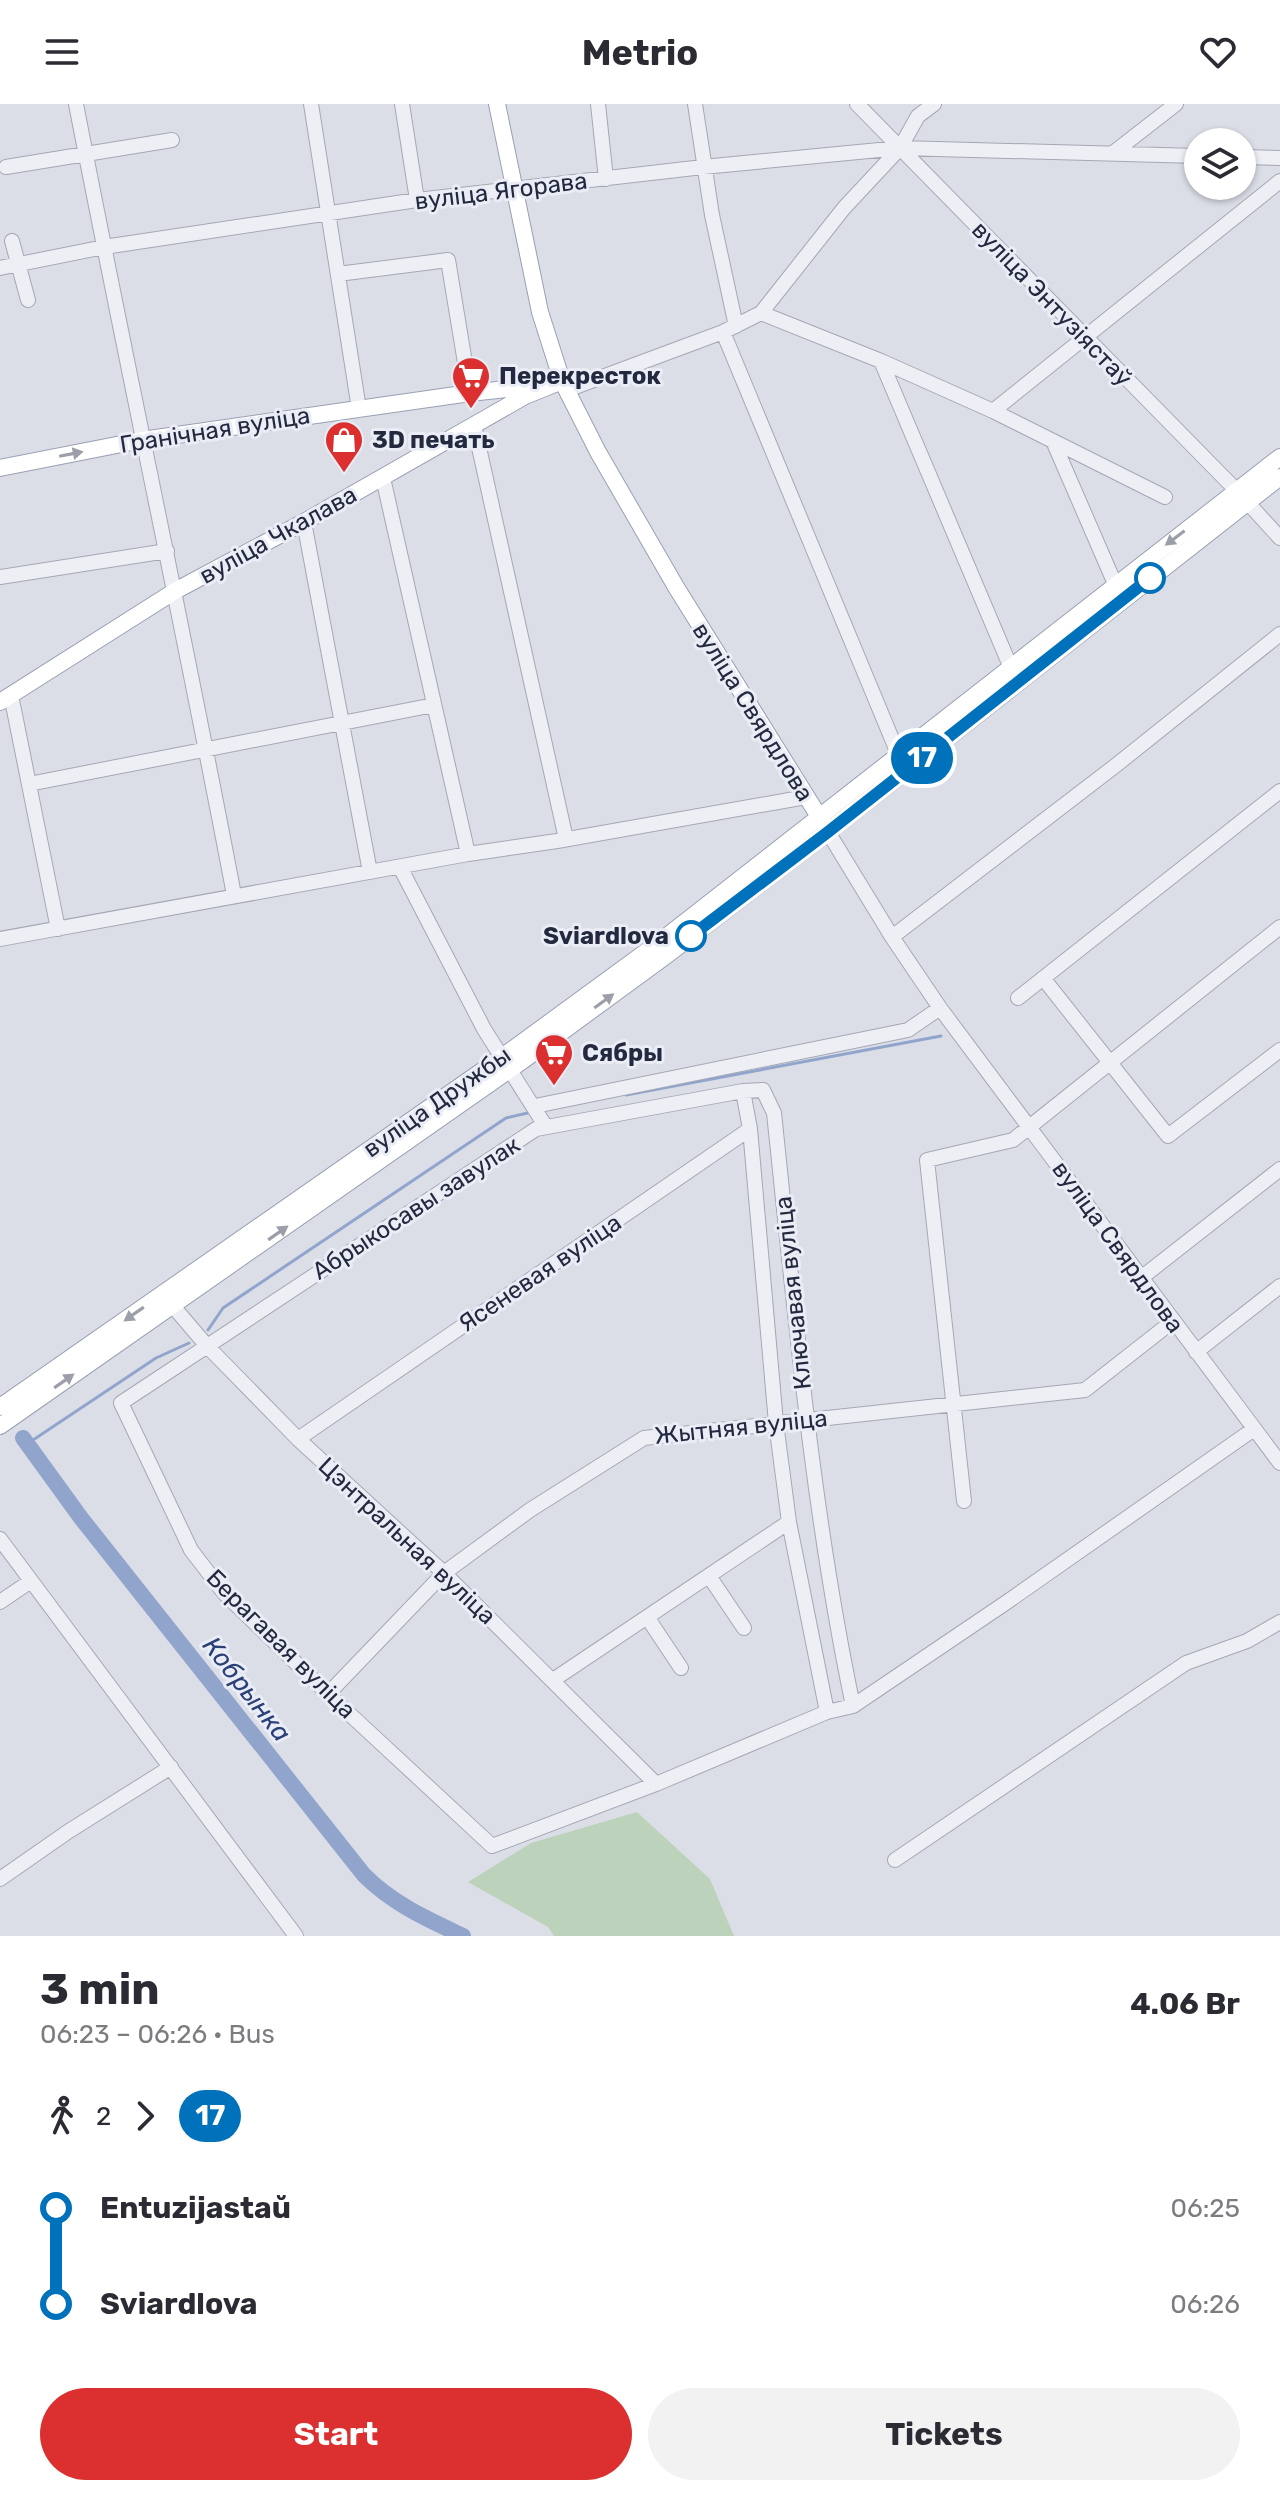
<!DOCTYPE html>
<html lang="en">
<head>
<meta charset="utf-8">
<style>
	:root { --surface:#fff; --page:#f2f2f3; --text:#2b2b33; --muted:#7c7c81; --accent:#dc3030 }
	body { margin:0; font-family:Rubik,sans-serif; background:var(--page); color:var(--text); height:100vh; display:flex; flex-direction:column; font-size:30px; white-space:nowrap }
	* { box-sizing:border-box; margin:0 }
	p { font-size:26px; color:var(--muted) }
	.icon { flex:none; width:44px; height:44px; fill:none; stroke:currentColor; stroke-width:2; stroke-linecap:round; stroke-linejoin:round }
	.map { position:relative; height:1832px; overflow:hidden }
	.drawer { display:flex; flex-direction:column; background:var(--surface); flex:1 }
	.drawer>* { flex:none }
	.badge { padding:0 16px; border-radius:26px; font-size:28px; line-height:52px }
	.controls { position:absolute; left:1184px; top:24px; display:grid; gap:16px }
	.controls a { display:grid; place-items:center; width:72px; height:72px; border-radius:50%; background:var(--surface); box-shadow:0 2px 6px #0004; font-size:40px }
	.map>.badge { position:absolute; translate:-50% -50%; box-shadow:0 0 0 4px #fff }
	.legs { display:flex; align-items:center; gap:12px; height:88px; padding:0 40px; font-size:26px }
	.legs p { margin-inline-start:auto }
	.headline { display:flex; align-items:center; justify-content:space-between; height:136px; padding:0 40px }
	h1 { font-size:44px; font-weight:700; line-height:60px }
	.action { display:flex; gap:16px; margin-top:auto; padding:16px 40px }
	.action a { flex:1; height:92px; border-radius:48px; background:var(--accent); color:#fff; font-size:32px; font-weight:700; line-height:92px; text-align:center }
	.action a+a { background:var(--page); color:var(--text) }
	ul { padding:0 40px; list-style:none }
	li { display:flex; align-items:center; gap:28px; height:96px; font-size:30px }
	li i { display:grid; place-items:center; width:12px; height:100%; margin:0 10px; background:currentColor }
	li i::after { content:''; width:20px; height:20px; margin:-10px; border:6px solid; border-radius:50%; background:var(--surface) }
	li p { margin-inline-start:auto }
	li:first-child i { background:linear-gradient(#0000 50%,currentColor 0) }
	li:last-child i { background:linear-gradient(currentColor 50%,#0000 0) }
	header { display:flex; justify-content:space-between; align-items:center; height:104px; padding:0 40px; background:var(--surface); font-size:36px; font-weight:700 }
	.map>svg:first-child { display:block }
	.green { fill:#bdd2bb }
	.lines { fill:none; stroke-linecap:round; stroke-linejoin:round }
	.stream { stroke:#91a5cc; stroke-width:3 }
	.river { stroke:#91a5cc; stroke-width:16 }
	.minor-casing { stroke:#a4a8b5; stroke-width:16 }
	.major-casing { stroke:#99a0b4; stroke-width:18 }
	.minor { stroke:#eeeff5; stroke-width:14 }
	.major { stroke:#fff; stroke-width:16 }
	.oneway { fill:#9c9fa9 }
	.line-1-casing { stroke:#fff; stroke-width:18 }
	.line-1 { stroke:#0072bc; stroke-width:12 }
	.stop-1-dot { fill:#fff; stroke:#0072bc; stroke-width:4 }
	.labels { text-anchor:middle; stroke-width:6; stroke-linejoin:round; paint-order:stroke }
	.street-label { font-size:24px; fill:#23293f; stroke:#eaedf5 }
	.poi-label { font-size:24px; font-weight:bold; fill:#23293f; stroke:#eaedf5; text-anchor:start }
	.stop-label { font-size:24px; font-weight:bold; fill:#23293f; stroke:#eaedf5; text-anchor:end }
	.water-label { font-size:26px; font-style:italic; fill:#2a4077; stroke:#eaedf5 }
</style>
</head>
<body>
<header><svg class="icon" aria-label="menu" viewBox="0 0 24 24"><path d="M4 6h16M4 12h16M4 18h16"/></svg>Metrio<svg class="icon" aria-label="heart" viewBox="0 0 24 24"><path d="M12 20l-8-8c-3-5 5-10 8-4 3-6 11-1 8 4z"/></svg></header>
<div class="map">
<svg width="1280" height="1832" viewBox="0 0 1280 1832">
	<rect width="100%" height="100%" fill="#dbdee7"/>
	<path class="green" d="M637 1708 710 1775 734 1832H554L548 1823 468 1778 531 1739Z"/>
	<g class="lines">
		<path class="stream" d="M626 991 941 932
			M208 1226 223 1204 506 1014 532 1008
			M27 1340 156 1254 189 1239"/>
		<path class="river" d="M23 1334 81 1414 364 1771C393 1800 427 1815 463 1832"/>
		<defs>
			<path id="minor" d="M76 0C127 264 184 527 234 791
				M311 0 359 305
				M402 0 417 96
				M598 0 606 75
				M695 0 712 111 736 222
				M857 0 1237 387 1280 434
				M1113 49 1176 0
				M1242 53 1280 54
				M6 63 172 36
				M12 137 28 196
				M0 164 104 143 417 96 703 63 900 44 1198 52
				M338 170 448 156 470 289
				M761 209 881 257 993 307 1165 393
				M723 228 899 652
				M881 257 1011 564
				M567 286 723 228 761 209 844 104 900 44 918 12 934 0
				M993 307 1280 77
				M474 321 566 735
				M1053 337 1115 480
				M383 374 468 750
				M304 418 370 768
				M0 473 167 447
				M11 591 58 825
				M29 680 434 601
				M828 728 892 833 940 904 1280 1359
				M400 763 484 925 546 1023
				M892 833 1115 662 1280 530
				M0 835 468 750 557 737 806 693
				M1043 874 1168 1032 1280 946
				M1018 894 1280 687
				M535 1002 908 926 940 904
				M750 1025 776 1319 789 1418 827 1608
				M1141 1174 1280 1065
				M166 1194 207 1242 298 1335 444 1469 656 1680
				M1196 1248 1280 1182
				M298 1335 750 1025 743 987
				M964 1397 927 1056 1013 1036 1280 823
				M0 1435 296 1832
				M709 1472 744 1524
				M0 1498 31 1477
				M647 1513 681 1564
				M553 1576 789 1418
				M328 1590 444 1469 530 1406 644 1334 1085 1286 1173 1217
				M853 1602C812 1406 795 1208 774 1009L763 986 743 987 536 1025 121 1299 191 1446 224 1489 328 1590 492 1742 656 1680 827 1608 853 1602 1004 1500 1254 1325
				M895 1756 1186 1559 1247 1537 1280 1518
				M0 1775 69 1727 171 1663"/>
			<path id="major" d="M497 0 540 208 562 277 598 348 676 483 823 719
				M0 364 142 336 470 289 506 285 525 292
				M0 598 175 487 304 418 525 292 562 277
				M0 1303 502 953 658 839 1280 353
				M0 1322 525 955 667 851 828 728 1280 373"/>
		</defs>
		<use href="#minor" class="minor-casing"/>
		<use href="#major" class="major-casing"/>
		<use href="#minor" class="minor"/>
		<use href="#major" class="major"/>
	</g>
	<defs><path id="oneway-solid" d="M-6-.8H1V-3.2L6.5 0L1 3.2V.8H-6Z" transform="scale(2)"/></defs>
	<g class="oneway">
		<use href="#oneway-solid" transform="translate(71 350) rotate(-11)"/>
		<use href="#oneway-solid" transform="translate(1175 434) rotate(143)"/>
		<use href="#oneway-solid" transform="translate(604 897) rotate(-36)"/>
		<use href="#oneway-solid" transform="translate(278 1129) rotate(-35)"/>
		<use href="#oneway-solid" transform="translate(134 1210) rotate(145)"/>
		<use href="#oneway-solid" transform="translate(64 1277) rotate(-35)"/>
	</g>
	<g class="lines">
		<defs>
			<path id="line-1" d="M691 832 828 728 1150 474"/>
		</defs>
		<use href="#line-1" class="line-1-casing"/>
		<use href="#line-1" class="line-1"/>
	</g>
	<defs>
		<symbol id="supermarket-pin" viewBox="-11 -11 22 30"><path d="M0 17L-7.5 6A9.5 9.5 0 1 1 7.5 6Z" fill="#dc3030" stroke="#eaedf5"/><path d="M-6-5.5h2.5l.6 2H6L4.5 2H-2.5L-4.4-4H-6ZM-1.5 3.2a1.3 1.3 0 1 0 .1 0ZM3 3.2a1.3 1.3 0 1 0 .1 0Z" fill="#fff"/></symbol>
		<symbol id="shop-pin" viewBox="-11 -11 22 30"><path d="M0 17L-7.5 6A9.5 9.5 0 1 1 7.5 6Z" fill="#dc3030" stroke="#eaedf5"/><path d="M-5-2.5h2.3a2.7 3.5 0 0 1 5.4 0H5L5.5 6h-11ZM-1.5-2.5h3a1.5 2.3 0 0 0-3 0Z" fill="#fff"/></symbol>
	</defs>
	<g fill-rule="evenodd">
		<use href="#supermarket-pin" x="449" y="250" width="44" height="60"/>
		<use href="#shop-pin" x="322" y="314" width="44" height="60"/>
		<use href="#supermarket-pin" x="532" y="927" width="44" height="60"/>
	</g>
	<g class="stop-1-dot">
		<circle cx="1150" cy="474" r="14"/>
		<circle cx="691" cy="832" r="14"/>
	</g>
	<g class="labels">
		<g class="street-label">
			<text transform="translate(501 87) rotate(-7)" y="8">вуліца Ягорава</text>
			<text transform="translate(1052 200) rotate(46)" y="8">вуліца Энтузіястаў</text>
			<text transform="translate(215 326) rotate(-9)" y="8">Гранічная вуліца</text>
			<text transform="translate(278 431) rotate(-29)" y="8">вуліца Чкалава</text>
			<text transform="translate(753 608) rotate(58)" y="8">вуліца Свярдлова</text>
			<text transform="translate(437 998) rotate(-35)" y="8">вуліца Дружбы</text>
			<text transform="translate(416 1104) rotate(-33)" y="8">Абрыкосавы завулак</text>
			<text transform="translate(1118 1143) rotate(54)" y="8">вуліца Свярдлова</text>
			<text transform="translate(540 1169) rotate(-34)" y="8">Ясеневая вуліца</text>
			<text transform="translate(793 1189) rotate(-96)" y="8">Ключавая вуліца</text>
			<text transform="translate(741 1323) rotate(-6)" y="8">Жытняя вуліца</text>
			<text transform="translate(407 1437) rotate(43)" y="8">Цэнтральная вуліца</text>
			<text transform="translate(281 1540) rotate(45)" y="8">Берагавая вуліца</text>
		</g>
		<g class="poi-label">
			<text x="499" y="280">Перекресток</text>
			<text x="372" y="344">3D печать</text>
			<text x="582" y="957">Сябры</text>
		</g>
		<g class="stop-label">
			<text x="669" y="840">Sviardlova</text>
		</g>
		<g class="water-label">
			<text transform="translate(247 1585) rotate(52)" y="9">Кобрынка</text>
		</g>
	</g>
</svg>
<div class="controls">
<a><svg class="icon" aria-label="layers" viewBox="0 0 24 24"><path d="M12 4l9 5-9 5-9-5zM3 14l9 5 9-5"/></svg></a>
</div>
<b class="badge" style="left:922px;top:654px;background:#0072bc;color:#fff">17</b>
</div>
<section class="drawer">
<div class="headline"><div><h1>3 min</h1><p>06:23 – 06:26 · Bus</p></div><b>4.06 Br</b></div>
<div class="legs"><svg class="icon" aria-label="walk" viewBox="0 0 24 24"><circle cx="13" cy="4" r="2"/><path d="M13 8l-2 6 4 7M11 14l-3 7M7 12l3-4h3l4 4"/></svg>2<svg class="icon" aria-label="forward" viewBox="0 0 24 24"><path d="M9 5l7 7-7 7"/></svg><b class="badge" style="background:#0072bc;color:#fff">17</b></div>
<ul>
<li><i style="color:#0072bc"></i><b>Entuzijastaŭ</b><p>06:25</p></li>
<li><i style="color:#0072bc"></i><b>Sviardlova</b><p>06:26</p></li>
</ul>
<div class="action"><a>Start</a><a>Tickets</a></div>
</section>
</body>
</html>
